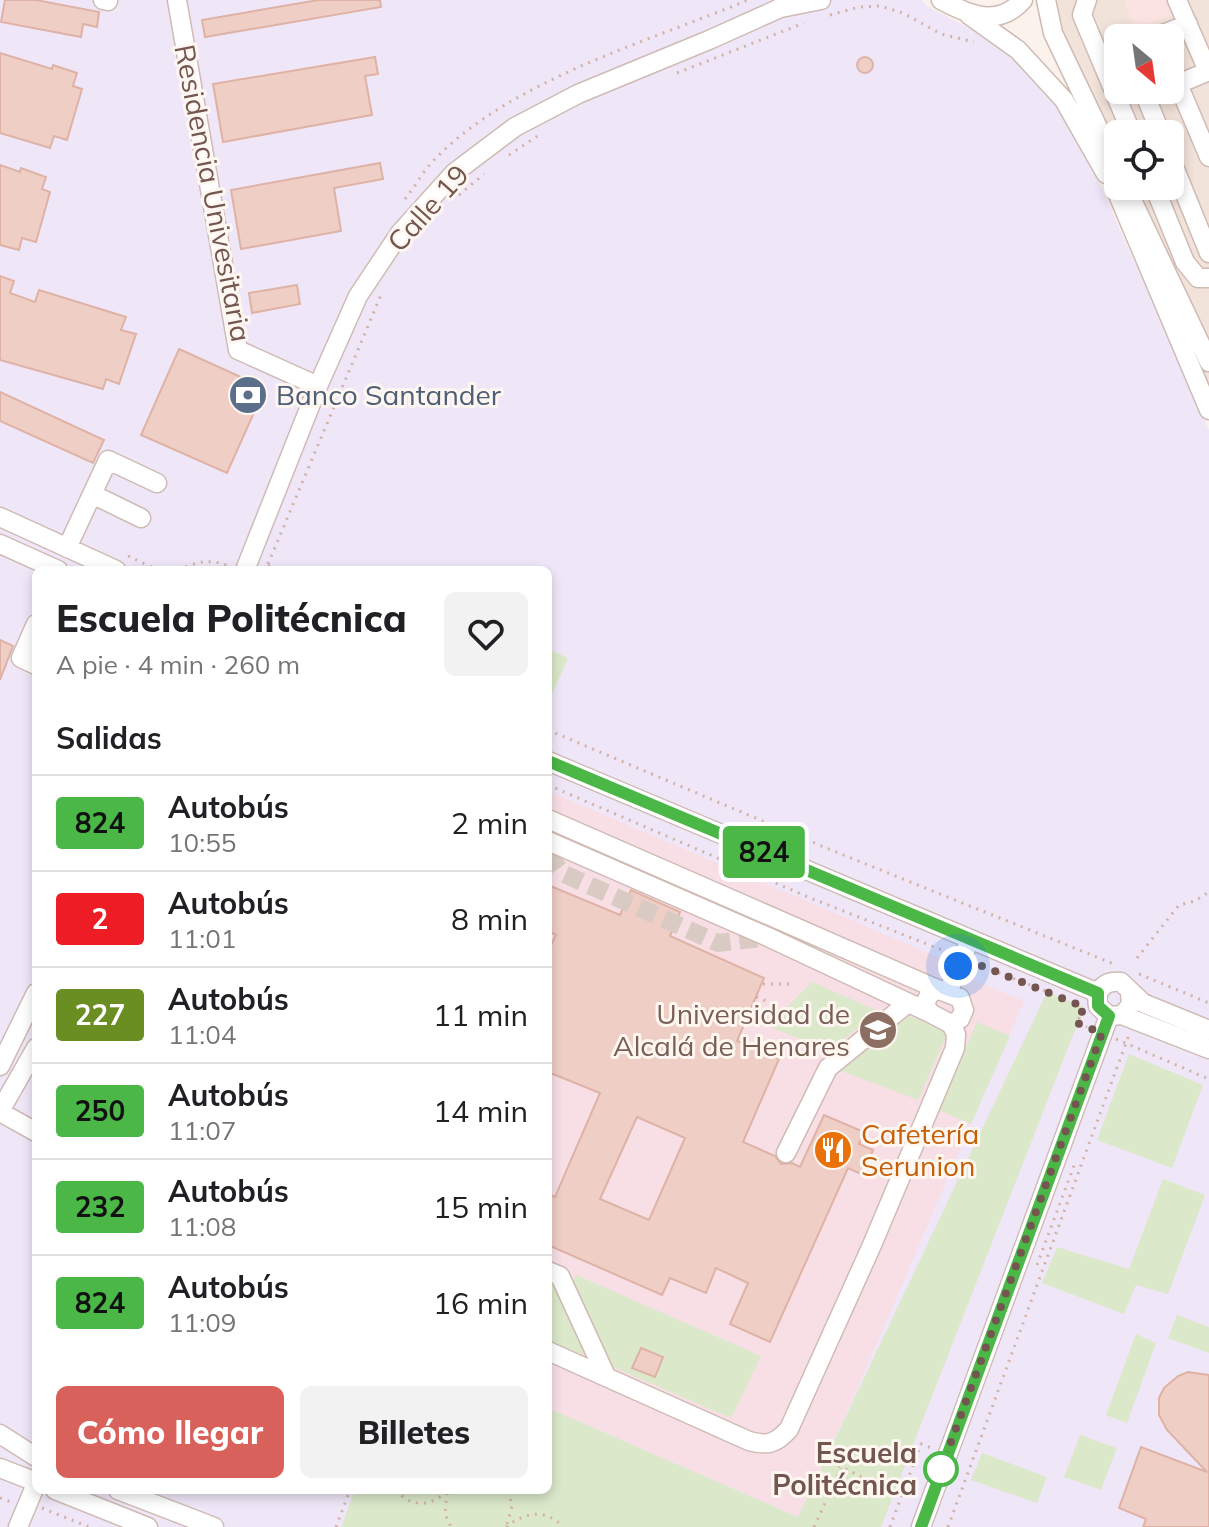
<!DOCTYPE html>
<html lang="es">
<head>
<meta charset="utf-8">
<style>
	:root { --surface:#fff; --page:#f2f2f2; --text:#202124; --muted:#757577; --line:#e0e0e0; --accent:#d9615b }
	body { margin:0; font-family:Mulish,sans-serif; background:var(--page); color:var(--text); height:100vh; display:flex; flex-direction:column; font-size:30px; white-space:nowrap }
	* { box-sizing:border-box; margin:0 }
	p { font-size:26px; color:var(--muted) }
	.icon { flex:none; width:44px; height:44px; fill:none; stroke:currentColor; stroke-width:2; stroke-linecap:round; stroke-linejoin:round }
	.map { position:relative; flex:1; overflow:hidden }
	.sheet { position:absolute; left:32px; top:566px; width:520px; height:928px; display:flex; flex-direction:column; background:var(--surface); border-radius:12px; box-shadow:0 4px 12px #0003 }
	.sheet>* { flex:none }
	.badge { padding:0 16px; border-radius:6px; font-size:28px; line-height:52px }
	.needle { width:52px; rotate:151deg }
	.buttons { position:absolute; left:1104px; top:24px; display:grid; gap:16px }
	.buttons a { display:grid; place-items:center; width:80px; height:80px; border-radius:12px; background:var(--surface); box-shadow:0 4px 12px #0003; font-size:40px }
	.you { position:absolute; width:40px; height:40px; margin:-20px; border:6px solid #fff; border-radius:50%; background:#1a73e8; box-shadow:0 0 0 12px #1a73e833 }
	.map>.badge { position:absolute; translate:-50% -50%; box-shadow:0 0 0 4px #fff }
	h2 { padding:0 24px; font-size:30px; line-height:72px }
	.round { display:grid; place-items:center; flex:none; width:84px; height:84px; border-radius:12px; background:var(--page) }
	.head { display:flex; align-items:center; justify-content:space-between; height:136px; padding:0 24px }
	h1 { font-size:38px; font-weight:800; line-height:60px }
	.primary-button { display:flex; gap:16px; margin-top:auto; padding:16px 24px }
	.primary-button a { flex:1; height:92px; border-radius:12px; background:var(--accent); color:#fff; font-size:32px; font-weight:800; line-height:92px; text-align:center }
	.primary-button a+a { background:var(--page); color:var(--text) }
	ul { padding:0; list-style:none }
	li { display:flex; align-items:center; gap:24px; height:96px; padding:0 24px; border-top:2px solid var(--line) }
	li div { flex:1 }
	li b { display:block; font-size:30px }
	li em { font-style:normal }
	li .badge { min-width:88px; font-weight:700; text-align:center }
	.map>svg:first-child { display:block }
	.residential { fill:#f2e3da; fill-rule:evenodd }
	.commercial { fill:#fae3e0 }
	.education { fill:#efe7f8; fill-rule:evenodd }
	.medical { fill:#f8dfe6 }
	.green { fill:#dbe8ca }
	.building { fill:#eecec5; stroke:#dfb2a6; stroke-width:2; fill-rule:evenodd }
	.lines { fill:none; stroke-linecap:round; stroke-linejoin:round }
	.minor-tunnel { stroke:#d9cbc4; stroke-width:18; stroke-dasharray:18 9; stroke-linecap:butt }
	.minor-casing { stroke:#cfbbb4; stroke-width:21 }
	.path { stroke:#d3b1a7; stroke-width:3; stroke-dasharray:2 6; stroke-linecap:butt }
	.minor { stroke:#fff; stroke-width:18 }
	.line-casing { stroke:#fff; stroke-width:18 }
	.line { stroke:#4ab747; stroke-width:12 }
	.walk { stroke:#745650; stroke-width:8; stroke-dasharray:0 14.4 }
	.stop-dot { fill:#fff; stroke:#4ab747; stroke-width:4 }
	.labels { text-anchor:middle; stroke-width:6; stroke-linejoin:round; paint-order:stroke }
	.street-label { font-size:28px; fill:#745650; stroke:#fef7f1 }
	.service-label { font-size:28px; fill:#4e5e75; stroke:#fef7f1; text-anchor:start }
	.education-label { font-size:28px; fill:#785e54; stroke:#fef7f1; text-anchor:end }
	.food-label { font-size:28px; fill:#c56008; stroke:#fef7f1; text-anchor:start }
	.stop-label { font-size:28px; font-weight:bold; fill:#745650; stroke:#fef7f1; text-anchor:end }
</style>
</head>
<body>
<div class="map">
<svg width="1209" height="1527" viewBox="0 0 1209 1527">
	<rect width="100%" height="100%" fill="#fbf2eb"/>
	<path class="residential" d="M1046 0H1209V410L1119 197 1104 140 1053 33ZM1118 38H1170V90H1118ZM1118 134H1170V186H1118Z"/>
	<path class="commercial" d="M1124 0H1171L1176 13 1135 30Z"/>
	<path class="education" d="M0 0H922L926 5 980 34 1029 71 1059 107 1094 171 1209 430V1527H0ZM36 570H548V1490H36Z"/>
	<path class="medical" d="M548 791 971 971 975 981 1024 1001 856 1392 798 1517 548 1408Z"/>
	<path class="green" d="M548 649 568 658 551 697 548 695Z
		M812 982 878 1011 829 1051 768 1026Z
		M1047 992 1084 1007 881 1527H341L355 1490H548V1408L798 1517Z
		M909 1016 948 1032 918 1100 841 1071Z
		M977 1022 1010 1036 971 1124 939 1110Z
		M1129 1054 1203 1085 1172 1168 1097 1140Z
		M1163 1179 1205 1195 1168 1294 1136 1285 1124 1314 1042 1283 1057 1247 1129 1269Z
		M576 1275 761 1356 731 1418 606 1364 572 1283Z
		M548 1278 554 1280 585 1348 584 1355 548 1340Z
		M1177 1315 1209 1327V1353L1168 1338Z
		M1136 1334 1156 1343 1127 1423 1106 1415Z
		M1080 1435 1117 1448 1101 1490 1064 1477Z
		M982 1453 1047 1477 1037 1503 971 1480Z"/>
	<path class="building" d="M5 0H36L99 12 97 27 83 24 81 37 1 22Z
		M318 0H380L381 7 205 37 202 20Z
		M0 53 52 69 53 65 77 73 73 86 82 89 67 140 54 136 50 148 0 133Z
		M857 65a8 8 0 1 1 16 0a8 8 0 1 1-16 0Z
		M375 57 378 74 365 76 372 115 223 142 213 84Z
		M380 163 383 179 334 188 341 231 241 249 231 190Z
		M0 165 20 172 21 168 46 177 42 189 50 192 36 242 22 238 19 250 0 245Z
		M0 276 14 281 10 293 35 302 39 290 126 317 121 330 136 334 119 384 106 379 103 389 0 360Z
		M297 285 300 304 252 313 249 293Z
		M179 349 265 388 227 473 141 435Z
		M0 392 104 440 93 463 0 421Z
		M0 640 13 646 0 680Z
		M548 885 620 915 631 890 680 912 670 936 764 978 737 1041 779 1059 743 1142 775 1156 781 1164 792 1163 800 1167 824 1115 864 1132 859 1144 873 1150 863 1175 848 1168 770 1342 730 1324 748 1283 716 1268 706 1293 670 1278 662 1295 548 1245V1194L555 1197 600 1093 548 1072V951L556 935 548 931ZM637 1117 685 1138 649 1220 600 1199Z
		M641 1348 663 1357 655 1377 632 1368Z
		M1188 1372 1209 1375V1527H1143L1146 1519 1119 1508 1141 1447 1207 1472 1167 1430 1159 1415V1398L1164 1388 1178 1376Z"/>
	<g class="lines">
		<path class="minor-tunnel" d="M548 854 562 873 718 943 768 937"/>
		<defs>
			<path id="minor" d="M103 0 108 1
				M177 0 238 350 318 386
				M941 0C969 15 998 28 1023 0
				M1046 0 1053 33 1104 140 1119 197 1209 410
				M1087 0 1082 15 1132 134
				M1177 0 1208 71
				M781 8 821 0
				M969 15 1018 50 1064 100 1106 174
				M1153 38 1188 24
				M1209 71 1178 84 1209 157
				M1143 90 1161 134
				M1170 157 1209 253
				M1154 186 1185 262 1198 278H1209
				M1133 202 1209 362
				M92 494 141 518
				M0 517 116 570
				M0 544 58 570
				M67 548 108 460 157 483
				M245 570 318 386 358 296 400 233 454 173 515 127 578 94 709 40 778 9 790 0
				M36 624 21 658 36 665
				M548 761 1098 993
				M548 819 937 989
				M548 841 768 937 930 1013
				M937 989 960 998 964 1010 960 1019 951 1024 930 1013 925 1004 929 995Z
				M1130 992 1131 1005 1122 1015 1109 1016 1098 1006C1095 990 1104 980 1121 982L1143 1003 1209 1030
				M948 993 970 939
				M1122 1015 1209 1049
				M0 1066 36 993
				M0 1111 36 1048
				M0 1112 36 1132
				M786 1153 828 1068 908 1003
				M548 1271 560 1276 606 1376
				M548 1351 749 1441C767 1446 776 1444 789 1429L872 1245 955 1048 956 1034 951 1024
				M0 1434 36 1457
				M0 1468 36 1482
				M55 1490 148 1527
				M118 1490 214 1527
				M18 1527 36 1484
				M921 1527 1109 1016"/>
		</defs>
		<use href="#minor" class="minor-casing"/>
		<path class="path" d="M830 15 859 7 880 6 903 13 941 34 974 42
			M677 73 804 23
			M509 155 539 135
			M459 195 484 174
			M405 199C415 187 423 171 434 160 511 80 647 42 748 0
			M128 556 158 570
			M268 564 381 295
			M268 565 276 570
			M178 570C196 562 210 558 228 566
			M548 730 831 850 1114 964
			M548 785 808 897 947 952
			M1137 958 1179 905 1195 901 1209 892
			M976 964 1051 993
			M1139 974 1209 1003
			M763 984H790
			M756 997 771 1003
			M1083 1010 1077 1023 1087 1027
			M1116 1039 1209 1079
			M1037 1265 1075 1163
			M824 1458 901 1497
			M396 1490C411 1508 432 1507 448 1490
			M447 1493 445 1514 451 1527
			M0 1498 11 1502
			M42 1508 89 1527
			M507 1524 512 1506 508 1490
			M336 1527 350 1490
			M506 1527C525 1512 546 1508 563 1527
			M814 1527 841 1468
			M890 1527 921 1444 931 1448
			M948 1527 1129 1035"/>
		<use href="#minor" class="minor"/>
	</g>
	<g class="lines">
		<defs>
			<path id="line" d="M548 761 1098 993V1006L1109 1016 921 1527"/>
		</defs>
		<use href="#line" class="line-casing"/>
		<use href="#line" class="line"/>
		<path class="walk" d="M941 1469 1102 1033 1077 1023 1084 1007 962 958 958 966"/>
	</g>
	<defs>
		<symbol id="bank-disc" viewBox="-11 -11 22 22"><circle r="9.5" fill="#5c6f8a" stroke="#fef7f1"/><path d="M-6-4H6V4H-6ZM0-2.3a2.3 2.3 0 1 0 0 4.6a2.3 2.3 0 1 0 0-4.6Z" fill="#fff"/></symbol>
		<symbol id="university-disc" viewBox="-11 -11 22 22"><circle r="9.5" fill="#8d6e63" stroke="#fef7f1"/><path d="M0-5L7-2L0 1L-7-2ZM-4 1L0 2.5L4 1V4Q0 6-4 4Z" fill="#fff"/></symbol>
		<symbol id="restaurant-disc" viewBox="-11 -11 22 22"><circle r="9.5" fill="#e8710a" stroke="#fef7f1"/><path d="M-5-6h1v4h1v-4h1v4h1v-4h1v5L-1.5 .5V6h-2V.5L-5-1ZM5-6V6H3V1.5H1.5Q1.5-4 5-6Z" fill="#fff"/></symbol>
	</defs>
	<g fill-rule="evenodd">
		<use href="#bank-disc" x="226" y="373" width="44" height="44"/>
		<use href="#university-disc" x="856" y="1008" width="44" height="44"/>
		<use href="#restaurant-disc" x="811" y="1128" width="44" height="44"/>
	</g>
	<circle class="stop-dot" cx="941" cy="1469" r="16"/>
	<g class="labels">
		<g class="street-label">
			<text transform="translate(213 193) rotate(79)" y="10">Residencia Univesitaria</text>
			<text transform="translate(428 208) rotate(-48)" y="10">Calle 19</text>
		</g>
		<g class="service-label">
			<text x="276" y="405">Banco Santander</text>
		</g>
		<g class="education-label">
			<text x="850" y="1024">Universidad de<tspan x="850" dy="32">Alcalá de Henares</tspan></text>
		</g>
		<g class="food-label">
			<text x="861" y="1144">Cafetería<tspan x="861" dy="32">Serunion</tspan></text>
		</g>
		<g class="stop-label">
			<text x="917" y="1463">Escuela<tspan x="917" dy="32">Politécnica</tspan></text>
		</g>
	</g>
</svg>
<div class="buttons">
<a><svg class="needle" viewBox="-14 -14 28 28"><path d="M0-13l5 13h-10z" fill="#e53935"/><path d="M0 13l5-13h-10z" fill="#757577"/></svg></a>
<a><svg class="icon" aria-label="locate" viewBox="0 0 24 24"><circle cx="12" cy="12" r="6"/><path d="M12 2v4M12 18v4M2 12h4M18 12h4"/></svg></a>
</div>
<div class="you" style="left:958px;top:966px"></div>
<b class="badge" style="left:764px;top:852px;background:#4ab747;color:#111">824</b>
<section class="sheet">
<div class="head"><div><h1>Escuela Politécnica</h1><p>A pie · 4 min · 260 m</p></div><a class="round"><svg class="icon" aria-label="heart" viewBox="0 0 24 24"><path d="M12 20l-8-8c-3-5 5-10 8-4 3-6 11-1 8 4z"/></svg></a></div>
<h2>Salidas</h2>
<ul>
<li><span class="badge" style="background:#4ab747;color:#111">824</span><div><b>Autobús</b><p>10:55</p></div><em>2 min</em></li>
<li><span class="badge" style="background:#ee1c25;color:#fff">2</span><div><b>Autobús</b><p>11:01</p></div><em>8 min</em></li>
<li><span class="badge" style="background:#6b8e23;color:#fff">227</span><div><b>Autobús</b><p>11:04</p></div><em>11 min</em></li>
<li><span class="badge" style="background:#4ab747;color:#111">250</span><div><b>Autobús</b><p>11:07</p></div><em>14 min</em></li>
<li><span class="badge" style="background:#4ab747;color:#111">232</span><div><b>Autobús</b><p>11:08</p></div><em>15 min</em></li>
<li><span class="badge" style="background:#4ab747;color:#111">824</span><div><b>Autobús</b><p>11:09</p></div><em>16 min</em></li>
</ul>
<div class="primary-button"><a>Cómo llegar</a><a>Billetes</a></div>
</section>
</div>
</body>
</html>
